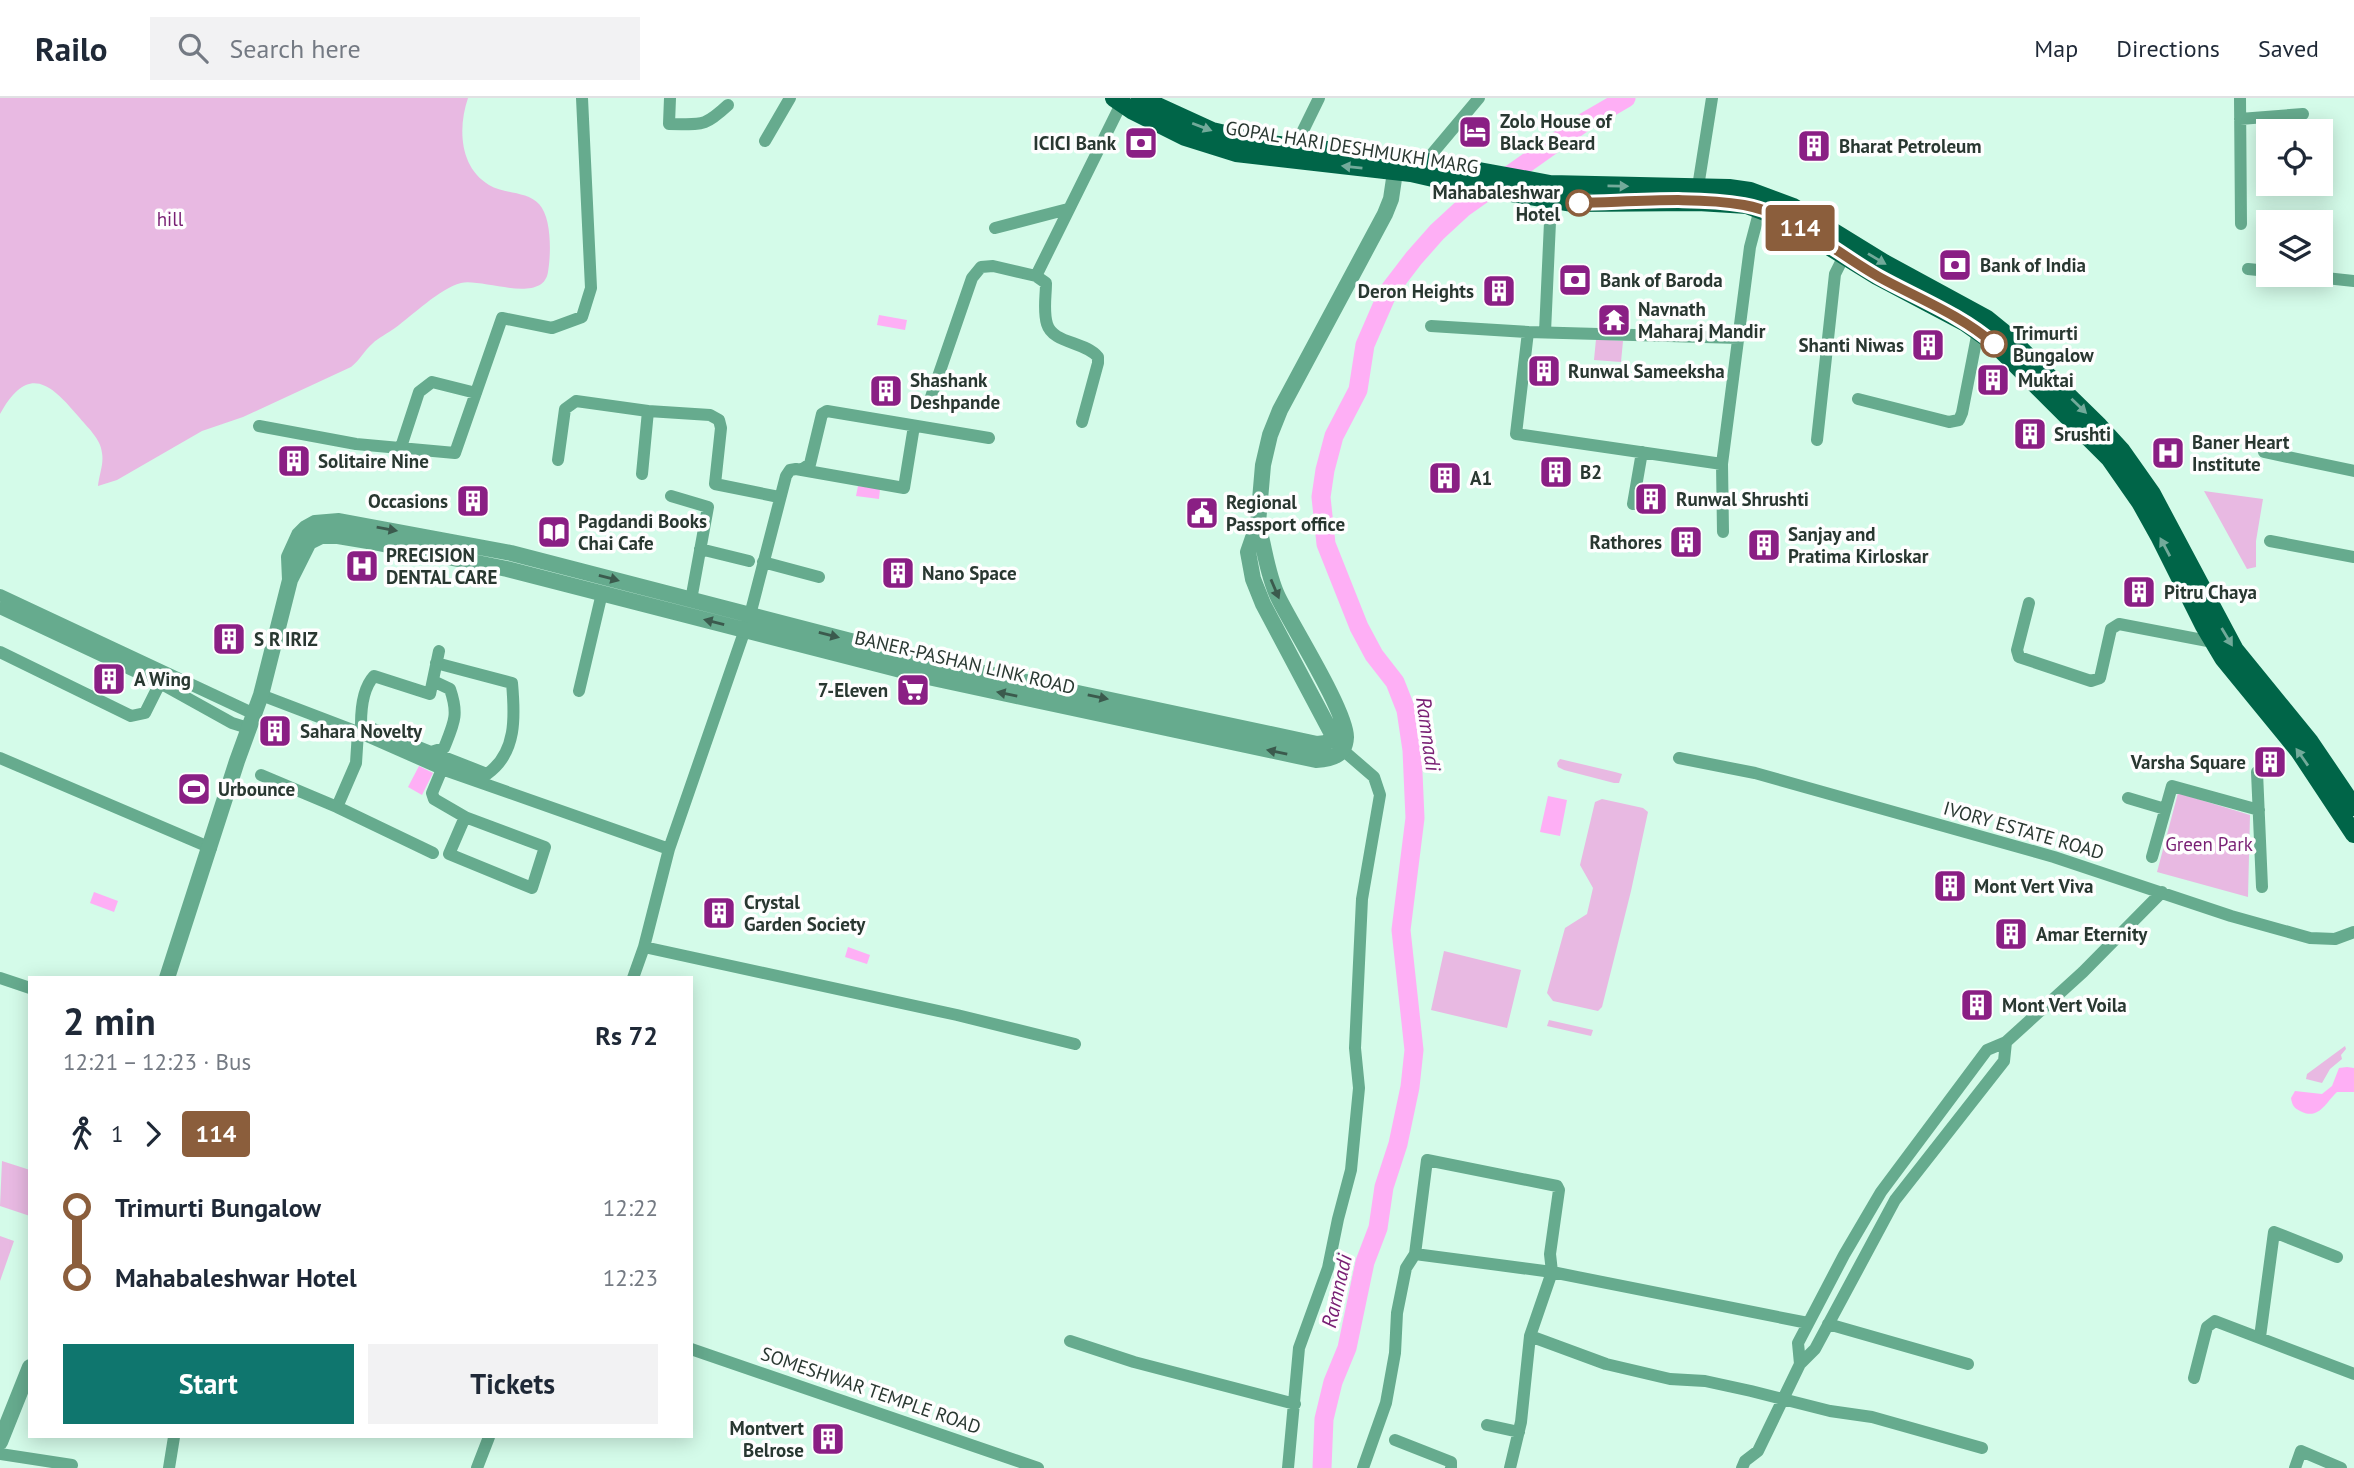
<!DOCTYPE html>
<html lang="en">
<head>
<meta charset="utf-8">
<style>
	:root { --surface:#fff; --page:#f2f2f3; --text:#1f2937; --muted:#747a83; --line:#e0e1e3; --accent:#0f766e }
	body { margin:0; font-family:"PT Sans",sans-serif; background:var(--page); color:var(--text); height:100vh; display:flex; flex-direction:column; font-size:26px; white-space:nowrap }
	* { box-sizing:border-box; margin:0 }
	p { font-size:23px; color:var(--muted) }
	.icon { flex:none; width:38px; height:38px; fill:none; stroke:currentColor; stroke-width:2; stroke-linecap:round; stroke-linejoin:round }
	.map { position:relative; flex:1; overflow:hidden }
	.side { position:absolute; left:28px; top:878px; width:665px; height:462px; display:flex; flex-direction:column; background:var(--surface); border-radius:0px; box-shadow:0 4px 18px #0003 }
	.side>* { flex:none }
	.badge { padding:0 14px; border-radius:5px; font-size:24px; line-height:46px }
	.controls { position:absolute; left:2256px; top:21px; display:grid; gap:14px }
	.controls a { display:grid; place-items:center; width:77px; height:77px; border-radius:0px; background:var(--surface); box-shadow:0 4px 18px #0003; font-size:35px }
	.map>.badge { position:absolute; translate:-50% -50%; box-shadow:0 0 0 4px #fff }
	.legs { display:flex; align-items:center; gap:10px; height:77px; padding:0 35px; font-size:23px }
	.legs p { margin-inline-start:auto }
	.overview { display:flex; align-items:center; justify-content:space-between; height:119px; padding:0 35px }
	h1 { font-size:38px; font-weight:800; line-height:52px }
	.cta { display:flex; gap:14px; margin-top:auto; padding:14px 35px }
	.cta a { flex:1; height:80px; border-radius:0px; background:var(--accent); color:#fff; font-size:28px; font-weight:800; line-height:80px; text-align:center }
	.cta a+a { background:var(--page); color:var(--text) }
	ul { padding:0 35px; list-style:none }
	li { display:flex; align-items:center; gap:24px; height:70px; font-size:26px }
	li i { display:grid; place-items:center; width:10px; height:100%; margin:0 9px; background:currentColor }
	li i::after { content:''; width:18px; height:18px; margin:-9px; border:5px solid; border-radius:50%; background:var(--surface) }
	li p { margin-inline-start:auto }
	li:first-child i { background:linear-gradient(#0000 50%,currentColor 0) }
	li:last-child i { background:linear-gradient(currentColor 50%,#0000 0) }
	header { display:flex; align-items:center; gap:42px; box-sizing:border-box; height:98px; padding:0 35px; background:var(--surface); border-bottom:2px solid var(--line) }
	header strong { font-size:33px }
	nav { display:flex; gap:38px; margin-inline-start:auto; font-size:24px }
	.search { width:490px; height:63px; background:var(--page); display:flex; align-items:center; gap:18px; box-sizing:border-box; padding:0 24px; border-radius:0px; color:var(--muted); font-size:26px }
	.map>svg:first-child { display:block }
	.green { fill:#e8b9e2 }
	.water { fill:#feaff5 }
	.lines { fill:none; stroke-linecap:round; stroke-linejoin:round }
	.river { stroke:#feaff5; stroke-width:19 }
	.minor { stroke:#66ab8e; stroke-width:12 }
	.tertiary { stroke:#66ab8e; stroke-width:16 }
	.primary { stroke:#006548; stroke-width:18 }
	.oneway { fill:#72aa9a }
	.oneway2 { fill:#3b5a4d }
	.line-1-casing { stroke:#fff; stroke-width:16 }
	.line-1 { stroke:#8b5e3c; stroke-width:10 }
	.stop-1-dot { fill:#fff; stroke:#8b5e3c; stroke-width:3.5 }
	.labels { text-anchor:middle; stroke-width:7; stroke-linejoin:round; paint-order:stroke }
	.poi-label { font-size:19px; font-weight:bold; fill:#293831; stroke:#fefefe; text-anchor:start }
	.street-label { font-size:19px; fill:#293831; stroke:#fefefe }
	.stop-label { font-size:19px; font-weight:bold; fill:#293831; stroke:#fefefe; text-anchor:end }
	.park-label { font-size:19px; fill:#781f73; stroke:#fefefe }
	.water-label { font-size:21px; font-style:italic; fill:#792074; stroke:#fefefe }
</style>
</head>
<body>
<header>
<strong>Railo</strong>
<div class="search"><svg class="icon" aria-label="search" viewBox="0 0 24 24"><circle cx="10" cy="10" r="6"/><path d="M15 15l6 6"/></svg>Search here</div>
<nav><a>Map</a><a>Directions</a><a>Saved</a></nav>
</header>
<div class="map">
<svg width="2354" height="1370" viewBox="0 0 2354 1370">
	<rect width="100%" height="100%" fill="#d4fbe9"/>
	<path class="green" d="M0 0H468C458 29 459 69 489 87 504 96 527 93 539 106 552 120 551 156 548 174 543 207 482 180 461 185 439 191 413 217 395 230 387 236 379 239 372 246 364 253 360 262 351 269L243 319 202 333 117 382 98 388C99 377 104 366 102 355 101 341 87 329 78 318 49 283 27 267 0 316Z
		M1596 241 1623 243 1621 264 1594 262Z
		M2204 393 2263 401 2256 443V469L2247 471Z
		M1560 661 1615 674 1622 676 1619 685H1614L1564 672 1558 669 1557 665Z
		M2178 695 2250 717 2248 799 2157 774Z
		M1602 701 1643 710 1648 714 1631 793 1602 909 1598 913 1553 903 1547 895 1565 830 1587 816 1593 790 1580 767 1595 704Z
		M1444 853 1521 872 1507 930 1431 912Z
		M1549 922 1593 932 1591 938 1547 928Z
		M2345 948 2346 951 2341 957 2342 961 2330 971 2322 985 2306 981 2307 976Z
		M2 1063 30 1072V1118L0 1108Z
		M0 1138 14 1143 0 1183Z"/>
	<path class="water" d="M879 217 907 222 905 232 877 227Z
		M858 388 880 391 879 401 856 398Z
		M419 668 433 675 422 697 408 689Z
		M1548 698 1567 702 1560 738 1540 734Z
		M94 794 118 803 114 814 90 805Z
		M848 849 870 857 867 866 845 859Z
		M2347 969 2354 970V994H2337C2326 1004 2319 1023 2300 1013 2294 1010 2292 1007 2291 1000L2295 993 2322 996 2332 988 2339 970Z"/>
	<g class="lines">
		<path class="river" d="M1322 1370 1324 1321 1333 1284 1347 1250 1365 1164 1378 1130 1384 1089 1398 1046 1410 989 1414 952 1401 832 1415 720 1412 652 1406 612 1395 584 1374 557 1359 529 1326 446 1321 399 1325 372 1334 338 1358 292 1365 247 1388 194 1414 160 1437 134 1463 110 1583 25 1626 0"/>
		<path class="minor" d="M670 0 669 26C702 26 703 30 728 7
			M2240 0 2241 126
			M2240 21 2303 16
			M765 43 790 0
			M1295 49 1319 0
			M1426 63 1479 0
			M1698 89 1712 0
			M995 130 1068 111
			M2248 171 2268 173
			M2298 177 2354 183
			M1036 178 1046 185C1046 198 1043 213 1047 226 1053 246 1085 243 1098 259V265L1082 324
			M1431 228 1528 234 1739 240
			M1528 234 1516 336 1722 366
			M1545 234 1551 102
			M931 299 972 180 981 169 993 168 1036 178 1124 0
			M1858 301 1949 324 1959 322 1962 315 1978 233
			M648 313 710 317 719 322 721 330 715 386 779 399
			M259 328 356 346 455 355 502 220 552 230 582 219 591 190 582 0
			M1817 342 1835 176 1844 158
			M401 349 419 294 432 284 476 295
			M2264 354 2354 373
			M558 362 565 311 576 303 648 313 642 376
			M801 372 810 366 822 316 827 313 989 340
			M671 398 708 409 691 502
			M1633 406 1642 354
			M1723 434 1722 366 1750 149 1760 111
			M2270 443 2354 459
			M700 451 749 463
			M763 464 819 479
			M0 497 252 615
			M2029 505 2017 552 2019 559 2091 583 2100 580 2111 531 2119 526 2213 544
			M0 510 160 585 232 625 248 630
			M0 554 131 618 145 615 160 585
			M433 583 450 591C459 617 454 625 444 650L431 654 361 626C361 610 363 590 374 578L430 596 439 553
			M579 593 602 495
			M261 597 358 634 442 671 669 751
			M358 634 356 665 337 709 433 755
			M431 654 487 676C517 655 515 618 512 585L436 565
			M0 660 211 750
			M1679 660 1755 675 2054 759 2231 818 2310 840 2335 841 2354 834
			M442 671 432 695 434 701 465 719
			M2257 674 2262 789
			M261 677 337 709
			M2128 700 2165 711
			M465 719 545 749 532 790 449 756Z
			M2152 759 2172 688 2259 712
			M644 849 957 917 1075 946
			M0 880 30 890
			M633 880 644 849 669 751 750 517 786 378 790 372 796 371 904 390 914 328
			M2006 944 2004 963 1895 1102 1815 1251 1800 1266 1798 1245 1844 1157 1881 1094 1987 952Z
			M2006 944 2083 874 2162 794
			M1415 1156 1552 1174 1530 1238 1606 1266 1670 1281 1705 1283 1751 1293 1830 1313 1872 1319 1982 1350
			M1828 1226 1968 1266
			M2260 1239 2274 1134 2337 1159
			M1070 1243 1134 1264 1295 1306
			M691 1251 1038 1370
			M2194 1280 2207 1229 2215 1223 2354 1276
			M1487 1327 1519 1334
			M1395 1342 1451 1364V1370
			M0 1356 72 1367
			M169 1370 174 1339
			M477 1370 489 1339
			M1288 1370 1299 1250 1328 1170 1338 1121 1351 1072 1359 990 1355 950 1362 801 1380 697 1374 679 1337 647
			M1363 1370 1386 1305 1395 1255 1397 1215 1406 1170 1415 1156 1427 1062 1557 1088 1559 1092 1550 1156 1552 1174 1808 1225
			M1510 1370 1521 1324 1530 1238
			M1742 1370 1745 1363 1758 1353 1800 1266
			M2295 1370 2301 1353 2341 1370"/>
		<path class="tertiary" d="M290 482 309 444 321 438H338L368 443 507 471 928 579 1316 662C1332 661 1345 658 1346 639 1346 613 1292 528 1278 499 1267 476 1265 451 1258 427
			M167 880 237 663 261 597 290 482 289 459 299 437 306 430 315 425 339 423 511 455 932 564 1317 646 1326 645 1331 641 1332 636 1263 506 1253 481 1248 454 1258 425 1263 367 1270 337 1280 312 1385 116 1391 101 1395 74
			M0 1344 30 1269"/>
		<path class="primary" d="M1114 0 1133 13 1185 39 1236 55 1411 75 1468 88 1573 105 1698 104 1747 107 1786 122 1877 178 1964 224 1994 245 2110 361 2140 404 2159 438 2204 528 2223 560 2299 653 2354 736
			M1140 0 1212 33 1269 46 1413 61 1550 86 1729 90 1750 93 1793 109 1884 165 1987 221 2003 234 2099 328 2121 352 2152 396 2235 552 2310 644 2354 709"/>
	</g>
	<defs><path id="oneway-solid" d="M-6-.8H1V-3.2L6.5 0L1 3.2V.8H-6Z" transform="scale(1.75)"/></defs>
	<g class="oneway">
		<use href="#oneway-solid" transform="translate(1202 29) rotate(21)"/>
		<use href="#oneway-solid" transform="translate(1352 69) rotate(-174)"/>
		<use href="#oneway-solid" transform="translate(1618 88) rotate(1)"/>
		<use href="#oneway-solid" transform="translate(1877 161) rotate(31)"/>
		<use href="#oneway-solid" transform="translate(2079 308) rotate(44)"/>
		<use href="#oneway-solid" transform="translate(2165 449) rotate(-118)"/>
		<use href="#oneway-solid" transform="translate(2227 539) rotate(59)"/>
		<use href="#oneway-solid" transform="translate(2302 659) rotate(-125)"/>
	</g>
	<g class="oneway2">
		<use href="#oneway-solid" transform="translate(387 431) rotate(10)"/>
		<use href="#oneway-solid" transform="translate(609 480) rotate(15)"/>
		<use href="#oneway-solid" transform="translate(1275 491) rotate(67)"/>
		<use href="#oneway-solid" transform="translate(714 524) rotate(-166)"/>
		<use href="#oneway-solid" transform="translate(829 537) rotate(14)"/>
		<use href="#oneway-solid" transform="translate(1007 596) rotate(-168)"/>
		<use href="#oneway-solid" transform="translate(1098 599) rotate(12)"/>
		<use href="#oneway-solid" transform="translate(1277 654) rotate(-168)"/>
	</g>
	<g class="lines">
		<defs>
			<path id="line-1" d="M1579 105C1630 104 1695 98 1744 107 1794 116 1836 155 1879 179 1917 200 1961 217 1994 246"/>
		</defs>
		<use href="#line-1" class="line-1-casing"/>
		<use href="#line-1" class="line-1"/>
	</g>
	<defs>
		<symbol id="hotel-square" viewBox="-11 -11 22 22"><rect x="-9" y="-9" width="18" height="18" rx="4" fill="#8a1f84" stroke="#fefefe"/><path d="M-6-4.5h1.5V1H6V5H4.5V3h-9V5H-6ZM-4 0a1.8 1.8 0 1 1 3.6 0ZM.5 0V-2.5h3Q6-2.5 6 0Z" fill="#fff"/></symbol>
		<symbol id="bank-square" viewBox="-11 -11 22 22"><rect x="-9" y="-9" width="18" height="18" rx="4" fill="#8a1f84" stroke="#fefefe"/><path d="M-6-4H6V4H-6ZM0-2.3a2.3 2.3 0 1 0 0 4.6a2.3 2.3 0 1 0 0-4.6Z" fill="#fff"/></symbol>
		<symbol id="building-square" viewBox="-11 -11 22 22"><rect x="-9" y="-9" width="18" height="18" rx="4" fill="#8a1f84" stroke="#fefefe"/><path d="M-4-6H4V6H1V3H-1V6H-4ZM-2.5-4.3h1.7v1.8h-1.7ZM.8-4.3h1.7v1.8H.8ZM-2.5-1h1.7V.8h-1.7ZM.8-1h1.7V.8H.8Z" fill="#fff"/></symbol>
		<symbol id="temple-square" viewBox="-11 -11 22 22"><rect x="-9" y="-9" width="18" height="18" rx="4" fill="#8a1f84" stroke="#fefefe"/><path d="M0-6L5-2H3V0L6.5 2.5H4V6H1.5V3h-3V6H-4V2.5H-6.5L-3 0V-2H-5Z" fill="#fff"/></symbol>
		<symbol id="hospital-square" viewBox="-11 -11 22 22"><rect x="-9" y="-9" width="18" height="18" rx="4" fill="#8a1f84" stroke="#fefefe"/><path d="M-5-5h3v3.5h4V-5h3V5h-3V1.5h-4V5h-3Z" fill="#fff"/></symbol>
		<symbol id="civic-square" viewBox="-11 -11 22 22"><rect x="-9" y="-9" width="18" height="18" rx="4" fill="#8a1f84" stroke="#fefefe"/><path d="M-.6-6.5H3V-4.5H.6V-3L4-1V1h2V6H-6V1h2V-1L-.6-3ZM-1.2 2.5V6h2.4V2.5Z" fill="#fff"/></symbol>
		<symbol id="library-square" viewBox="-11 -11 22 22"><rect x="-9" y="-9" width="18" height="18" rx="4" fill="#8a1f84" stroke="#fefefe"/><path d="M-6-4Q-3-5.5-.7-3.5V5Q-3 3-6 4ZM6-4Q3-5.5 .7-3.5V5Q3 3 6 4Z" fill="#fff"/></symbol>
		<symbol id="supermarket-square" viewBox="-11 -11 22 22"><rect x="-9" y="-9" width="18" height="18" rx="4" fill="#8a1f84" stroke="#fefefe"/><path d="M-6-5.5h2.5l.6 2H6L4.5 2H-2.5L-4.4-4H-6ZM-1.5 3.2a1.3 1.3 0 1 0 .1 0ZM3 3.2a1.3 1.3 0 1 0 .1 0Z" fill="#fff"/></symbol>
		<symbol id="stadium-square" viewBox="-11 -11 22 22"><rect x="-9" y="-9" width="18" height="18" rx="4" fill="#8a1f84" stroke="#fefefe"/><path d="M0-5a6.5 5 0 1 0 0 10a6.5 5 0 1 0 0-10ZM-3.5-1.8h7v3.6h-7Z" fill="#fff"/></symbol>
	</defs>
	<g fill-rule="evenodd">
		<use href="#hotel-square" x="1456" y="15" width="38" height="38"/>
		<use href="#bank-square" x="1122" y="26" width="38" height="38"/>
		<use href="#building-square" x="1795" y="29" width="38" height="38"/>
		<use href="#bank-square" x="1936" y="148" width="38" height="38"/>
		<use href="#bank-square" x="1556" y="163" width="38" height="38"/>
		<use href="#building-square" x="1480" y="174" width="38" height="38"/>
		<use href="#temple-square" x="1595" y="203" width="38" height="38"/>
		<use href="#building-square" x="1909" y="228" width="38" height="38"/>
		<use href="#building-square" x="1525" y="254" width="38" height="38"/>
		<use href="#building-square" x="1974" y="263" width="38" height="38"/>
		<use href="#building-square" x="867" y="274" width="38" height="38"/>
		<use href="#building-square" x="2011" y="317" width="38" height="38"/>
		<use href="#hospital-square" x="2149" y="336" width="38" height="38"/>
		<use href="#building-square" x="275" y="344" width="38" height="38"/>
		<use href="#building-square" x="1537" y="355" width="38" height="38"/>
		<use href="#building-square" x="1426" y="361" width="38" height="38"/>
		<use href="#building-square" x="1632" y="382" width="38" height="38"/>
		<use href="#building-square" x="454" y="384" width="38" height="38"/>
		<use href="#civic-square" x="1183" y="396" width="38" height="38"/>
		<use href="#library-square" x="535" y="415" width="38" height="38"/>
		<use href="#building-square" x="1667" y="425" width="38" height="38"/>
		<use href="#building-square" x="1745" y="428" width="38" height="38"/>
		<use href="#hospital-square" x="343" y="449" width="38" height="38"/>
		<use href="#building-square" x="879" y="456" width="38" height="38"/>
		<use href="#building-square" x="2120" y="475" width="38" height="38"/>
		<use href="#building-square" x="210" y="522" width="38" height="38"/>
		<use href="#building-square" x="90" y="562" width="38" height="38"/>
		<use href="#supermarket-square" x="894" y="573" width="38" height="38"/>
		<use href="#building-square" x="256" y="614" width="38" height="38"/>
		<use href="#building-square" x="2251" y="645" width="38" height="38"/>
		<use href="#stadium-square" x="175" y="672" width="38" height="38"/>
		<use href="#building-square" x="1931" y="769" width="38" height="38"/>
		<use href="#building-square" x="700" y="796" width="38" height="38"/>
		<use href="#building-square" x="1992" y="817" width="38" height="38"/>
		<use href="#building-square" x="1958" y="888" width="38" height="38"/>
		<use href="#building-square" x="809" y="1322" width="38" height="38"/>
	</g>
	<g class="stop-1-dot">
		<circle cx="1579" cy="105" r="12"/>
		<circle cx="1994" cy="246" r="12"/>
	</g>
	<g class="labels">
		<g class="poi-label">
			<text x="1500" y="30">Zolo House of<tspan x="1500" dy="22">Black Beard</tspan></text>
			<text x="1116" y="52" text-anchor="end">ICICI Bank</text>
			<text x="1839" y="55">Bharat Petroleum</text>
			<text x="1980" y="174">Bank of India</text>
			<text x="1600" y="189">Bank of Baroda</text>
			<text x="1474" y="200" text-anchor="end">Deron Heights</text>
			<text x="1638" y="218">Navnath<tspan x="1638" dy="22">Maharaj Mandir</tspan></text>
			<text x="1904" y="254" text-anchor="end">Shanti Niwas</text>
			<text x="1568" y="280">Runwal Sameeksha</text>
			<text x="910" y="289">Shashank<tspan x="910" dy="22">Deshpande</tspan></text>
			<text x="2018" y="289">Muktai</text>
			<text x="2054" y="343">Srushti</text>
			<text x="2192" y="351">Baner Heart<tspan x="2192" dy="22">Institute</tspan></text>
			<text x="318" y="370">Solitaire Nine</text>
			<text x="1580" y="381">B2</text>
			<text x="1470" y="387">A1</text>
			<text x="1676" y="408">Runwal Shrushti</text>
			<text x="448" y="410" text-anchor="end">Occasions</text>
			<text x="1226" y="411">Regional<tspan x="1226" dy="22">Passport office</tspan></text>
			<text x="578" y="430">Pagdandi Books<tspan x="578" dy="22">Chai Cafe</tspan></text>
			<text x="1788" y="443">Sanjay and<tspan x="1788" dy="22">Pratima Kirloskar</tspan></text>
			<text x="1662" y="451" text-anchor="end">Rathores</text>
			<text x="386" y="464">PRECISION<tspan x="386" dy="22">DENTAL CARE</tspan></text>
			<text x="922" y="482">Nano Space</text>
			<text x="2164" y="501">Pitru Chaya</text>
			<text x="254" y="548">S R IRIZ</text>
			<text x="134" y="588">A Wing</text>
			<text x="888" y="599" text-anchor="end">7-Eleven</text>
			<text x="300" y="640">Sahara Novelty</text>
			<text x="2246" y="671" text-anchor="end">Varsha Square</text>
			<text x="218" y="698">Urbounce</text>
			<text x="1974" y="795">Mont Vert Viva</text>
			<text x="744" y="811">Crystal<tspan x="744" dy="22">Garden Society</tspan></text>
			<text x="2036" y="843">Amar Eternity</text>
			<text x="2002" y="914">Mont Vert Voila</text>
			<text x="804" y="1337" text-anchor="end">Montvert<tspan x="804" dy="22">Belrose</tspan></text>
		</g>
		<g class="street-label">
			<text transform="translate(1352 49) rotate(9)" y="7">GOPAL HARI DESHMUKH MARG</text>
			<text transform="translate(965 564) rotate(13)" y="7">BANER-PASHAN LINK ROAD</text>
			<text transform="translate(2024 732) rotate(16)" y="7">IVORY ESTATE ROAD</text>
			<text transform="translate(871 1292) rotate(19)" y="7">SOMESHWAR TEMPLE ROAD</text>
		</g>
		<g class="stop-label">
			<text x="1560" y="101">Mahabaleshwar<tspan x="1560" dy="22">Hotel</tspan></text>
			<text x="2013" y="242" text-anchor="start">Trimurti<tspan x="2013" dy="22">Bungalow</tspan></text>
		</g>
		<g class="park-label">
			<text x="170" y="128">hill</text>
			<text x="2209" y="753">Green Park</text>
		</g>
		<g class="water-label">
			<text transform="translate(1428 636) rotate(82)" y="7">Ramnadi</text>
			<text transform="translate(1337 1193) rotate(-77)" y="7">Ramnadi</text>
		</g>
	</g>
</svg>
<div class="controls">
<a><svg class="icon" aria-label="locate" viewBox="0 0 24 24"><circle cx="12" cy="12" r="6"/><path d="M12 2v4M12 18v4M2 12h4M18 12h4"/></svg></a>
<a><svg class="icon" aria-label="layers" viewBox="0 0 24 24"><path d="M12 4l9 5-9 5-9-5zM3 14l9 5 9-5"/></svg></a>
</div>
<b class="badge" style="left:1800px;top:130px;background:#8b5e3c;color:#fff">114</b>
<section class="side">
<div class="overview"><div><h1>2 min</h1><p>12:21 – 12:23 · Bus</p></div><b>Rs 72</b></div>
<div class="legs"><svg class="icon" aria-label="walk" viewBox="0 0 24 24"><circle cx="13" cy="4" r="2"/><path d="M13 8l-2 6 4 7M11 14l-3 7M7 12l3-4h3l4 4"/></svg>1<svg class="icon" aria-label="forward" viewBox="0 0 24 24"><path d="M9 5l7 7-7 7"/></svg><b class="badge" style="background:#8b5e3c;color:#fff">114</b></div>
<ul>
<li><i style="color:#8b5e3c"></i><b>Trimurti Bungalow</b><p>12:22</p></li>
<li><i style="color:#8b5e3c"></i><b>Mahabaleshwar Hotel</b><p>12:23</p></li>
</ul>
<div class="cta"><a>Start</a><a>Tickets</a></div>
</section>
</div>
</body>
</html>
